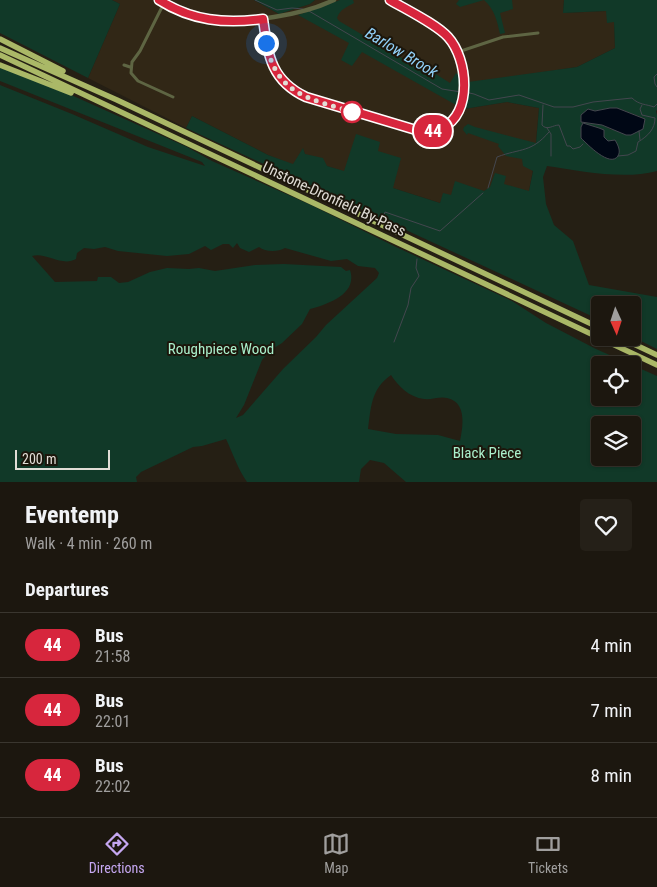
<!DOCTYPE html>
<html lang="en">
<head>
<meta charset="utf-8">
<style>
	:root { --surface:#1c170f; --page:#252018; --text:#f1f3f6; --muted:#a09f9e; --line:#3a362f; --accent:#c5a7f1 }
	body { margin:0; font-family:"Roboto Condensed",sans-serif; background:var(--page); color:var(--text); height:100vh; display:flex; flex-direction:column; font-size:19px; white-space:nowrap }
	* { box-sizing:border-box; margin:0 }
	p { font-size:16px; color:var(--muted) }
	.icon { flex:none; width:28px; height:28px; fill:none; stroke:currentColor; stroke-width:2; stroke-linecap:round; stroke-linejoin:round }
	.map { position:relative; height:482px; overflow:hidden }
	.side { display:flex; flex-direction:column; background:var(--surface); flex:1 }
	.side>* { flex:none }
	.badge { padding:0 10px; border-radius:16px; font-size:18px; line-height:32px }
	.needle { width:32px; rotate:177deg }
	.fabs { position:absolute; left:591px; top:296px; display:grid; gap:10px }
	.fabs a { display:grid; place-items:center; width:50px; height:50px; border-radius:5px; background:var(--surface); box-shadow:0 1px 4px #0004,0 0 0 1px var(--line); font-size:25px }
	.scale { position:absolute; left:15px; bottom:12px; width:95px; box-sizing:border-box; padding-left:5px; border:2px solid #e1ddd6; border-top:0; font-size:14px; line-height:18px; white-space:nowrap; color:#e1ddd6; -webkit-text-stroke:4px #1c160b; paint-order:stroke }
	.you { position:absolute; width:25px; height:25px; margin:-12px; border:4px solid #fff; border-radius:50%; background:#1a73e8; box-shadow:0 0 0 8px #1a73e833 }
	.map>.badge { position:absolute; translate:-50% -50%; box-shadow:0 0 0 2px #fff }
	h2 { padding:0 25px; font-size:19px; line-height:45px }
	.round { display:grid; place-items:center; flex:none; width:52px; height:52px; border-radius:5px; background:var(--page) }
	.summary { display:flex; align-items:center; justify-content:space-between; height:85px; padding:0 25px }
	h1 { font-size:24px; font-weight:700; line-height:38px }
	ul { padding:0; list-style:none }
	li { display:flex; align-items:center; gap:15px; height:65px; padding:0 25px; border-top:1px solid var(--line) }
	li div { flex:1 }
	li b { display:block; font-size:19px }
	li em { font-style:normal }
	li .badge { min-width:55px; font-weight:700; text-align:center }
	.tabs { display:flex; justify-content:space-around; align-items:center; height:70px; border-top:1px solid var(--line); background:var(--surface); font-size:14px; color:var(--muted) }
	.tabs a { display:grid; justify-items:center; gap:2px }
	.tabs .on { color:var(--accent) }
	.map>svg:first-child { display:block }
	.built { fill:#312716 }
	.green { fill:#113928; fill-rule:evenodd }
	.water { fill:#000715; stroke:#44474f }
	.lines { fill:none; stroke-linecap:round; stroke-linejoin:round }
	.stream { stroke:#44474f; stroke-width:1 }
	.minor { stroke:#5e6543; stroke-width:3 }
	.tertiary { stroke:#5e6543; stroke-width:4.5 }
	.trunk { stroke:#aab867; stroke-width:5.5 }
	.line-casing { stroke:#fff; stroke-width:11 }
	.line { stroke:#d7263d; stroke-width:8 }
	.walk { stroke:#e1ddd6; stroke-width:5; stroke-dasharray:0 9 }
	.stop-dot { fill:#fff; stroke:#d7263d; stroke-width:2.5 }
	.labels { text-anchor:middle; stroke-width:4; stroke-linejoin:round; paint-order:stroke }
	.street-label { font-size:15px; fill:#e1ddd6; stroke:#1c160b }
	.park-label { font-size:15px; fill:#aaf0cc; stroke:#1c160b }
	.water-label { font-size:16px; font-style:italic; fill:#92d1f9; stroke:#1c160b }
</style>
</head>
<body>
<div class="map">
<svg width="657" height="482" viewBox="0 0 657 482">
	<rect width="100%" height="100%" fill="#251f14"/>
	<path class="built" d="M112 0H254L279 14 310 4 315 0H564L563 13 606 11 614 22 615 48 577 67 468 83 464 109 507 102 539 108 534 164 526 207 459 209 444 194 440 203 393 188 327 166 305 154 303 149 293 165 268 155 192 116 186 128 88 78 120 4Z"/>
	<path class="green" d="M0 0H112L120 4 88 78 0 33Z
		M254 0H315L310 4 279 14Z
		M340 0H353L354 3C347 7 340 9 337 18L339 21 429 74 431 71 450 83 456 73 460 76 456 105 362 52 352 66 341 60 349 43 298 15Z
		M459 0H512L513 9 500 13 505 33 500 34C497 21 495 10 484 0L460 7 456 4Z
		M564 0H657V110L656 111 657 115V171C624 180 580 171 547 166L543 177 546 204 554 225 573 241 589 285 657 297V349L633 337 632 305H600V320L186 128 192 116 268 155 293 164 303 148 305 154 323 158 327 166 344 171 356 134 380 142 378 151 401 158 393 188 440 203 443 193 451 195 455 181 484 191 490 187 495 173 506 176 504 184 529 191 533 171 523 166 522 159 506 156 498 146 499 144 468 133 467 135 463 130 464 127 468 124 475 127 536 143 539 108 507 102 464 109 468 82 577 67 615 48 614 22 607 23 606 11 563 13ZM617 108 644 118 612 130 602 125 581 122 588 109 595 111ZM583 123 599 128 603 130 604 137 608 141 593 149 581 138V127Z
		M0 67 69 94 187 147 212 161 311 205 394 246 512 301 546 323 596 349 657 376V482H406L384 463 370 460 361 469 359 482H247C238 469 233 454 226 439L202 446 193 447 141 472 136 477 137 482H0V85L72 114 148 147 205 166 202 162 0 81ZM237 243 240 248 249 252 259 247C265 252 278 252 285 248L331 261 347 259 358 266 375 268 379 273 377 278 326 325 316 337 283 369 243 415 236 418 244 405 262 360 271 350 282 343 302 324 310 309C328 304 358 294 350 270L346 271 341 267 284 264 255 265 215 271 199 268 189 269 167 268 150 272 128 282 119 283 111 277H98L97 281 55 282 32 256C46 252 62 267 76 259L77 253 84 248 94 249 105 247 118 251 167 256 189 254 205 246 211 250 223 244H229L233 248ZM600 365H632V398H600ZM391 375C399 387 409 397 424 399 432 400 440 396 447 398 467 402 463 426 460 441L438 435 396 434 368 429C371 407 371 389 391 375ZM600 425H632V458H600Z"/>
	<path class="water" d="M610 108H617L645 119 643 129 631 135H626L602 125 581 122V115L588 109 595 111Z
		M583 123 599 128 604 130V137L608 141 615 140C618 145 621 151 618 156 610 168 587 144 581 138V127Z"/>
	<g class="lines">
		<path class="stream" d="M255 0 277 10 292 8 303 9
			M309 11 442 89 461 92
			M657 74 654 77 655 84 657 87
			M465 92 474 94 489 100 519 95 554 107H573L593 102 632 98C639 105 646 104 654 107L657 104
			M543 105 542 125C547 131 553 125 559 125L567 146H570L573 149 580 147 583 144
			M547 128 551 134V156
			M639 131 640 140
			M618 156 628 155 636 151 638 142C648 136 655 129 655 118L642 115 640 109 642 105
			M488 188 497 157C521 148 531 153 549 132
			M384 215 385 212 440 231 483 193
			M394 342 408 305 411 288 419 276 416 268 417 259"/>
		<path class="minor" d="M164 3 140 51 132 62 131 73 138 81 173 97
			M458 52 503 37 538 33
			M124 65 130 67"/>
		<path class="tertiary" d="M159 0C197 25 231 24 274 17 294 14 315 9 334 0
			M263 19 271 63 277 74 292 90 314 100 396 125 424 131 440 129 453 120 461 105 464 72 458 52 444 33 390 0"/>
		<path class="trunk" d="M0 39 63 71
			M0 48 117 100 600 328
			M0 55 657 365
			M0 65 71 93
			M621 338 657 355"/>
	</g>
	<g class="lines">
		<defs>
			<path id="line" d="M159 0C192 21 225 24 263 19 268 54 270 80 306 97L416 130C424 131 433 132 442 128 473 114 468 59 448 37 436 24 407 10 390 0"/>
		</defs>
		<use href="#line" class="line-casing"/>
		<use href="#line" class="line"/>
		<path class="walk" d="M266 43C277 95 309 99 354 112H352"/>
	</g>
	<circle class="stop-dot" cx="352" cy="112" r="10"/>
	<g class="labels">
		<g class="street-label">
			<text transform="translate(334 199) rotate(25)" y="5">Unstone-Dronfield By-Pass</text>
		</g>
		<g class="park-label">
			<text x="221" y="354">Roughpiece Wood</text>
			<text x="487" y="458">Black Piece</text>
		</g>
		<g class="water-label">
			<text transform="translate(402 52) rotate(31)" y="6">Barlow Brook</text>
		</g>
	</g>
</svg>
<div class="fabs">
<a><svg class="needle" viewBox="-14 -14 28 28"><path d="M0-13l5 13h-10z" fill="#e53935"/><path d="M0 13l5-13h-10z" fill="#a09f9e"/></svg></a>
<a><svg class="icon" aria-label="locate" viewBox="0 0 24 24"><circle cx="12" cy="12" r="6"/><path d="M12 2v4M12 18v4M2 12h4M18 12h4"/></svg></a>
<a><svg class="icon" aria-label="layers" viewBox="0 0 24 24"><path d="M12 4l9 5-9 5-9-5zM3 14l9 5 9-5"/></svg></a>
</div>
<div class="scale">200 m</div>
<div class="you" style="left:266px;top:43px"></div>
<b class="badge" style="left:433px;top:131px;background:#d7263d;color:#fff">44</b>
</div>
<section class="side">
<div class="summary"><div><h1>Eventemp</h1><p>Walk · 4 min · 260 m</p></div><a class="round"><svg class="icon" aria-label="heart" viewBox="0 0 24 24"><path d="M12 20l-8-8c-3-5 5-10 8-4 3-6 11-1 8 4z"/></svg></a></div>
<h2>Departures</h2>
<ul>
<li><span class="badge" style="background:#d7263d;color:#fff">44</span><div><b>Bus</b><p>21:58</p></div><em>4 min</em></li>
<li><span class="badge" style="background:#d7263d;color:#fff">44</span><div><b>Bus</b><p>22:01</p></div><em>7 min</em></li>
<li><span class="badge" style="background:#d7263d;color:#fff">44</span><div><b>Bus</b><p>22:02</p></div><em>8 min</em></li>
</ul>
</section>
<nav class="tabs">
<a class="on"><svg class="icon" aria-label="directions" viewBox="0 0 24 24"><path d="M12 3l9 9-9 9-9-9zM9 14v-3h6M13 9l2 2-2 2"/></svg>Directions</a>
<a><svg class="icon" aria-label="map" viewBox="0 0 24 24"><path d="M3 6l6-2 6 2 6-2v14l-6 2-6-2-6 2zM9 4v14M15 6v14"/></svg>Map</a>
<a><svg class="icon" aria-label="tickets" viewBox="0 0 24 24"><path d="M3 7h18v10H3zM15 7v10"/></svg>Tickets</a>
</nav>
</body>
</html>
